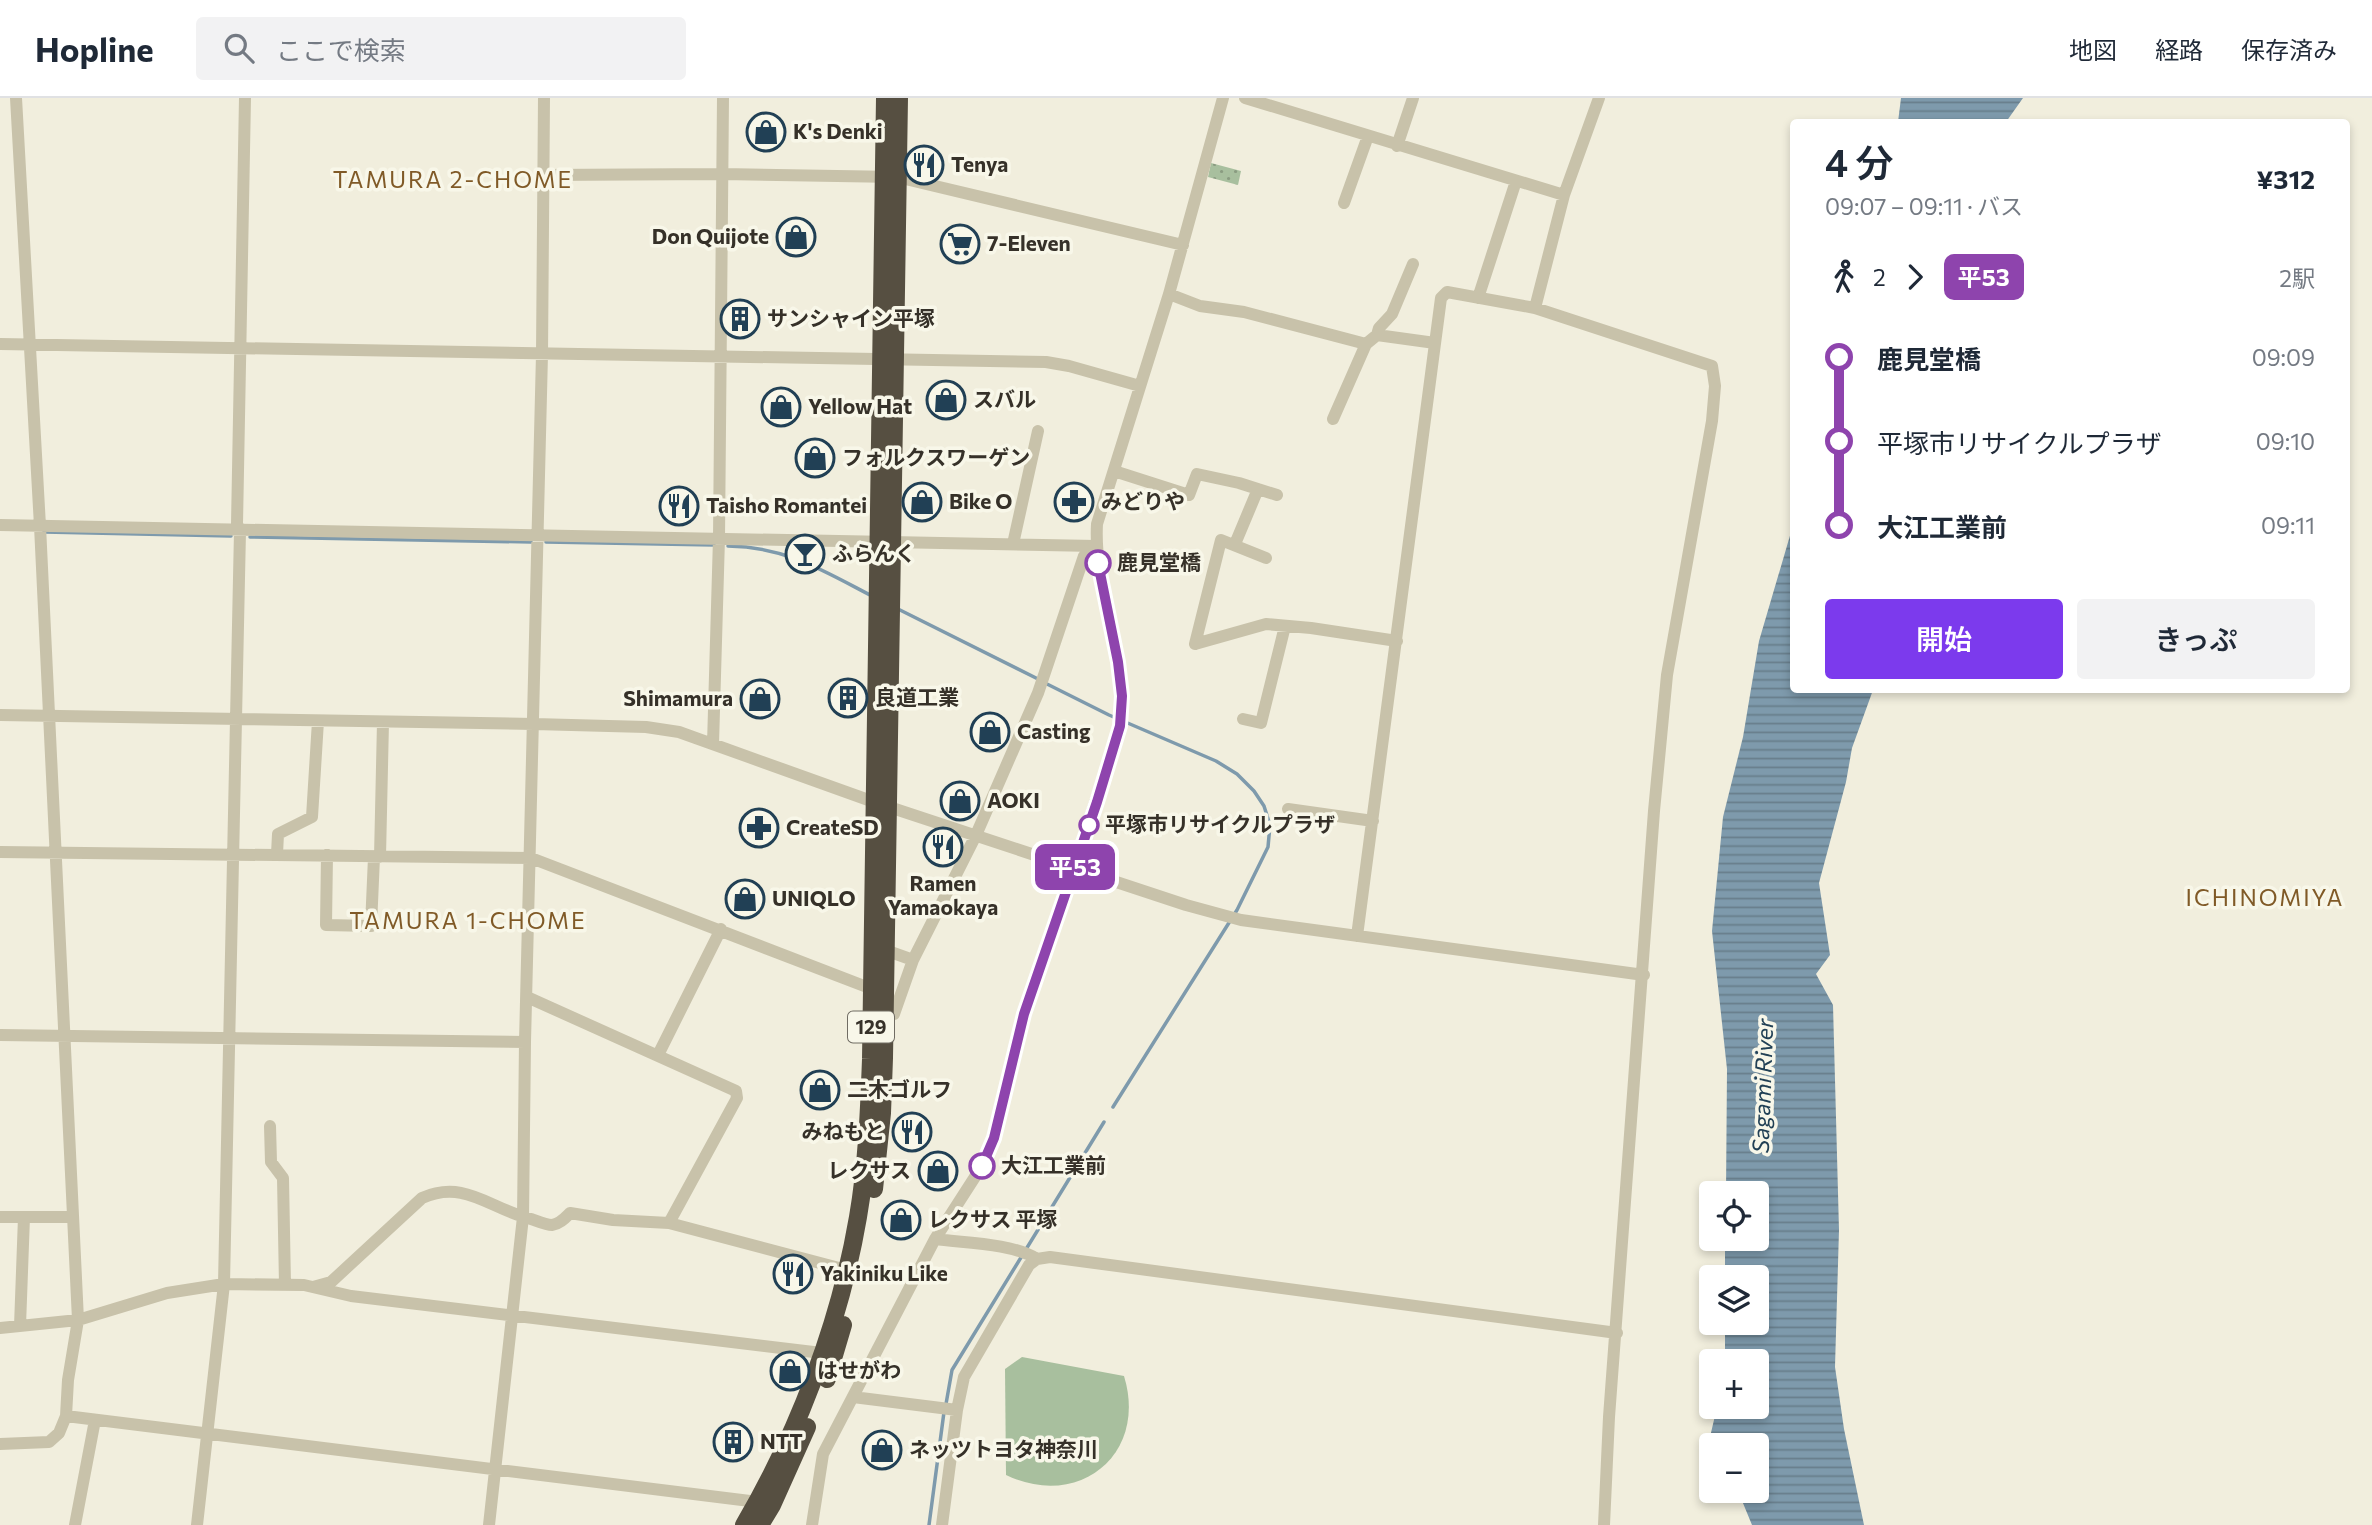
<!DOCTYPE html>
<html lang="ja">
<head>
<meta charset="utf-8">
<style>
	:root { --surface:#fff; --page:#f2f2f3; --text:#1f2937; --muted:#747a83; --line:#e0e1e3; --accent:#7c3aed }
	body { margin:0; font-family:Commissioner,"Noto Sans JP",sans-serif; background:var(--page); color:var(--text); height:100vh; display:flex; flex-direction:column; font-size:26px; white-space:nowrap }
	* { box-sizing:border-box; margin:0 }
	p { font-size:23px; color:var(--muted) }
	.icon { flex:none; width:38px; height:38px; fill:none; stroke:currentColor; stroke-width:2; stroke-linecap:round; stroke-linejoin:round }
	.map { position:relative; flex:1; overflow:hidden }
	.drawer { position:absolute; left:1790px; top:21px; width:560px; height:574px; display:flex; flex-direction:column; background:var(--surface); border-radius:7px; box-shadow:0 4px 10px #0003 }
	.drawer>* { flex:none }
	.badge { padding:0 14px; border-radius:10px; font-size:24px; line-height:46px }
	.controls { position:absolute; left:1699px; top:1083px; display:grid; gap:14px }
	.controls a { display:grid; place-items:center; width:70px; height:70px; border-radius:7px; background:var(--surface); box-shadow:0 4px 10px #0003; font-size:35px }
	.map>.badge { position:absolute; translate:-50% -50%; box-shadow:0 0 0 4px #fff }
	.legs { display:flex; align-items:center; gap:10px; height:77px; padding:0 35px; font-size:23px }
	.legs p { margin-inline-start:auto }
	.headline { display:flex; align-items:center; justify-content:space-between; height:119px; padding:0 35px }
	h1 { font-size:38px; font-weight:600; line-height:52px }
	.action { display:flex; gap:14px; margin-top:auto; padding:14px 35px }
	.action a { flex:1; height:80px; border-radius:7px; background:var(--accent); color:#fff; font-size:28px; font-weight:600; line-height:80px; text-align:center }
	.action a+a { background:var(--page); color:var(--text) }
	ul { padding:0 35px; list-style:none }
	li { display:flex; align-items:center; gap:24px; height:84px; font-size:26px }
	li i { display:grid; place-items:center; width:10px; height:100%; margin:0 9px; background:currentColor }
	li i::after { content:''; width:18px; height:18px; margin:-9px; border:5px solid; border-radius:50%; background:var(--surface) }
	li p { margin-inline-start:auto }
	li:first-child i { background:linear-gradient(#0000 50%,currentColor 0) }
	li:last-child i { background:linear-gradient(currentColor 50%,#0000 0) }
	header { display:flex; align-items:center; gap:42px; box-sizing:border-box; height:98px; padding:0 35px; background:var(--surface); border-bottom:2px solid var(--line) }
	header strong { font-size:33px }
	nav { display:flex; gap:38px; margin-inline-start:auto; font-size:24px }
	.search { width:490px; height:63px; background:var(--page); display:flex; align-items:center; gap:18px; box-sizing:border-box; padding:0 24px; border-radius:7px; color:var(--muted); font-size:26px }
	.map>svg:first-child { display:block }
	.grass { fill:url(#grass-dots) }
	.pitch { fill:#a8bf9e }
	.water { fill:url(#water-rules) }
	.lines { fill:none; stroke-linecap:round; stroke-linejoin:round }
	.stream { stroke:#7e9aac; stroke-width:3.5 }
	.minor { stroke:#c8c2aa; stroke-width:12 }
	.highway { stroke:#564f41; stroke-width:18 }
	.line-1-casing { stroke:#fff; stroke-width:16 }
	.line-1 { stroke:#8e44ad; stroke-width:10 }
	.stop-1-dot { fill:#fff; stroke:#8e44ad; stroke-width:3.5 }
	.labels { text-anchor:middle; stroke-width:7; stroke-linejoin:round; paint-order:stroke }
	.shield { fill:#f8f7e9; stroke:#706c63; stroke-width:2 }
	.shield-label { font-size:19px; font-weight:bold; fill:#363129 }
	.poi-label { font-size:21px; font-weight:bold; fill:#363129; stroke:#f8f7e9; text-anchor:start }
	.stop-label { font-size:21px; font-weight:bold; fill:#363129; stroke:#f8f7e9; text-anchor:start }
	.neighbourhood-label { font-size:23px; letter-spacing:2px; fill:#805a27; stroke:#f8f7e9 }
	.water-label { font-size:23px; font-style:italic; fill:#214055; stroke:#f8f7e9 }
</style>
</head>
<body>
<header>
<strong>Hopline</strong>
<div class="search"><svg class="icon" aria-label="search" viewBox="0 0 24 24"><circle cx="10" cy="10" r="6"/><path d="M15 15l6 6"/></svg>ここで検索</div>
<nav><a>地図</a><a>経路</a><a>保存済み</a></nav>
</header>
<div class="map">
<svg width="2372" height="1427" viewBox="0 0 2372 1427">
	<defs>
		<pattern id="grass-dots" width="8" height="8" patternUnits="userSpaceOnUse" patternTransform="scale(1.75)"><rect width="8" height="8" fill="#a8bf9e"/><path d="M2 2h.1M6 6h.1" fill="none" stroke="#8a9c81" stroke-width="1.8" stroke-linecap="round"/></pattern>
		<pattern id="water-rules" width="6" height="5" patternUnits="userSpaceOnUse" patternTransform="scale(1.75)"><rect width="6" height="5" fill="#7e9aac"/><path d="M0 2.5h6" fill="none" stroke="#687e8c"/></pattern>
	</defs>
	<rect width="100%" height="100%" fill="#f1eedd"/>
	<path class="grass" d="M1211 65 1241 73 1238 87 1208 79Z"/>
	<path class="pitch" d="M1022 1259 1124 1278C1148 1356 1079 1412 1006 1377L1005 1271Z"/>
	<path class="water" d="M1901 0H2023L2006 24H1898Z
		M1794 424V592H1873L1852 650 1846 684 1819 785 1830 857 1816 876 1833 907 1839 1132 1835 1269 1844 1331 1864 1427H1752L1738 1393H1757V1348L1714 1347 1710 1339 1717 1309H1757V1264L1725 1263V1225H1757V1180L1725 1179V1141H1757V1096L1726 1095 1727 971 1712 833 1723 719 1743 639 1759 543Z"/>
	<g class="lines">
		<path class="stream" d="M44 434 231 438
			M250 439 531 444
			M546 444 714 447
			M728 448C786 449 822 472 872 498
			M898 511 1038 581
			M1047 586 1109 617 1216 663 1237 676 1254 693 1264 708 1270 727 1268 749 1237 812 1113 1009
			M946 1306 952 1272 1104 1024
			M929 1427 944 1314"/>
		<path class="minor" d="M1245 0 1564 97
			M1397 48 1413 0
			M543 77 722 76 897 79 1183 147
			M1344 105 1368 38
			M1169 196 1200 208 1244 214 1366 246 1377 237 1379 230 1392 216 1413 166
			M1478 200 1516 83
			M1535 210 1564 97 1599 0
			M1377 237 1435 245
			M0 246 1046 264 1069 268 1140 288
			M1333 321 1366 246
			M1114 373 1189 397 1197 376 1239 385 1277 397
			M0 427 1096 448
			M1013 446 1038 333
			M1235 446 1258 391
			M1195 546 1266 526 1311 530 1397 543
			M1195 546 1221 442 1266 460
			M0 617 534 626 646 629 679 634 874 704 1186 807 1241 822 1644 877
			M1243 621 1261 625 1285 528
			M713 646 719 440 723 0
			M1288 711 1373 723
			M0 754 531 760 872 891
			M277 756 278 736 312 719 318 623
			M327 757 326 827 371 828 374 759
			M380 759 383 624
			M1357 838 1441 200 1447 194 1535 210 1712 268 1715 288 1712 323 1667 577 1654 713 1609 1319 1604 1427
			M885 852 913 862
			M884 916H894L913 862 976 737 1038 595 1084 458 1096 448
			M0 937 525 944
			M658 957 721 831
			M270 1028 271 1064 283 1080 285 1187
			M0 1119H72
			M669 1125 858 1175
			M935 1141C965 1145 1012 1145 1037 1161
			M313 1189 331 1184 422 1100C465 1081 490 1111 531 1121 537 1123 546 1127 552 1127 560 1126 565 1120 570 1115L613 1122 669 1125 737 1000 736 993 527 899
			M20 1228 24 1119
			M0 1230 78 1222 167 1195 224 1186 304 1187 351 1198 830 1256
			M853 1299 957 1312
			M66 1318 758 1404
			M0 1346 49 1344 59 1335 66 1318 68 1282 78 1222 40 428 16 0
			M75 1427 95 1322
			M197 1427 224 1186 240 433 237 426 245 0
			M489 1427 523 1119 525 944 542 256 544 0
			M812 1427 823 1356 935 1141 982 1068 988 1054 999 1021 1024 916 1116 642C1134 568 1093 499 1097 426L1169 196 1223 0
			M942 1427 957 1312 964 1279 1029 1167 1037 1161 1050 1159 1617 1235"/>
		<path class="highway" d="M874 1091 882 1015 884 960 899 0
			M827 1281 843 1227
			M744 1427C798 1335 840 1225 858 1119 867 1067 869 1014 871 961L885 0
			M760 1427 772 1407 807 1329"/>
	</g>
	<g class="lines">
		<defs>
			<path id="line-1" d="M982 1068 994 1040 1024 916 1097 704 1120 628 1122 598 1118 564 1098 465"/>
		</defs>
		<use href="#line-1" class="line-1-casing"/>
		<use href="#line-1" class="line-1"/>
	</g>
	<defs>
		<symbol id="shop-ring" viewBox="-11 -11 22 22"><circle r="9.5" fill="#f8f7e9" stroke="#214055" stroke-width="1.5"/><path d="M-5-2.5h2.3a2.7 3.5 0 0 1 5.4 0H5L5.5 6h-11ZM-1.5-2.5h3a1.5 2.3 0 0 0-3 0Z" fill="#214055"/></symbol>
		<symbol id="restaurant-ring" viewBox="-11 -11 22 22"><circle r="9.5" fill="#f8f7e9" stroke="#214055" stroke-width="1.5"/><path d="M-5-6h1v4h1v-4h1v4h1v-4h1v5L-1.5 .5V6h-2V.5L-5-1ZM5-6V6H3V1.5H1.5Q1.5-4 5-6Z" fill="#214055"/></symbol>
		<symbol id="supermarket-ring" viewBox="-11 -11 22 22"><circle r="9.5" fill="#f8f7e9" stroke="#214055" stroke-width="1.5"/><path d="M-6-5.5h2.5l.6 2H6L4.5 2H-2.5L-4.4-4H-6ZM-1.5 3.2a1.3 1.3 0 1 0 .1 0ZM3 3.2a1.3 1.3 0 1 0 .1 0Z" fill="#214055"/></symbol>
		<symbol id="building-ring" viewBox="-11 -11 22 22"><circle r="9.5" fill="#f8f7e9" stroke="#214055" stroke-width="1.5"/><path d="M-4-6H4V6H1V3H-1V6H-4ZM-2.5-4.3h1.7v1.8h-1.7ZM.8-4.3h1.7v1.8H.8ZM-2.5-1h1.7V.8h-1.7ZM.8-1h1.7V.8H.8Z" fill="#214055"/></symbol>
		<symbol id="pharmacy-ring" viewBox="-11 -11 22 22"><circle r="9.5" fill="#f8f7e9" stroke="#214055" stroke-width="1.5"/><path d="M-2-6h4v4h4v4h-4v4h-4v-4h-4v-4h4Z" fill="#214055"/></symbol>
		<symbol id="bar-ring" viewBox="-11 -11 22 22"><circle r="9.5" fill="#f8f7e9" stroke="#214055" stroke-width="1.5"/><path d="M-6-5H6L.8 .8V4.5H3.5V6h-7V4.5H-.8V.8Z" fill="#214055"/></symbol>
	</defs>
	<g fill-rule="evenodd">
		<use href="#shop-ring" x="744" y="12" width="44" height="44"/>
		<use href="#restaurant-ring" x="902" y="45" width="44" height="44"/>
		<use href="#shop-ring" x="774" y="117" width="44" height="44"/>
		<use href="#supermarket-ring" x="938" y="124" width="44" height="44"/>
		<use href="#building-ring" x="718" y="199" width="44" height="44"/>
		<use href="#shop-ring" x="924" y="280" width="44" height="44"/>
		<use href="#shop-ring" x="759" y="287" width="44" height="44"/>
		<use href="#shop-ring" x="793" y="338" width="44" height="44"/>
		<use href="#shop-ring" x="900" y="382" width="44" height="44"/>
		<use href="#pharmacy-ring" x="1052" y="382" width="44" height="44"/>
		<use href="#restaurant-ring" x="657" y="386" width="44" height="44"/>
		<use href="#bar-ring" x="783" y="434" width="44" height="44"/>
		<use href="#building-ring" x="826" y="578" width="44" height="44"/>
		<use href="#shop-ring" x="738" y="579" width="44" height="44"/>
		<use href="#shop-ring" x="968" y="612" width="44" height="44"/>
		<use href="#shop-ring" x="938" y="681" width="44" height="44"/>
		<use href="#pharmacy-ring" x="737" y="708" width="44" height="44"/>
		<use href="#restaurant-ring" x="921" y="727" width="44" height="44"/>
		<use href="#shop-ring" x="723" y="779" width="44" height="44"/>
		<use href="#shop-ring" x="798" y="970" width="44" height="44"/>
		<use href="#restaurant-ring" x="890" y="1012" width="44" height="44"/>
		<use href="#shop-ring" x="916" y="1051" width="44" height="44"/>
		<use href="#shop-ring" x="879" y="1100" width="44" height="44"/>
		<use href="#restaurant-ring" x="771" y="1154" width="44" height="44"/>
		<use href="#shop-ring" x="768" y="1251" width="44" height="44"/>
		<use href="#building-ring" x="711" y="1322" width="44" height="44"/>
		<use href="#shop-ring" x="860" y="1330" width="44" height="44"/>
	</g>
	<g class="stop-1-dot">
		<circle cx="1098" cy="465" r="12"/>
		<circle cx="1089" cy="727" r="9"/>
		<circle cx="982" cy="1068" r="12"/>
	</g>
	<g class="labels">
		<rect class="shield" x="848" y="913.5" width="46" height="31" rx="5"/>
		<g class="shield-label">
			<text x="871" y="936">129</text>
		</g>
		<g class="poi-label">
			<text x="793" y="41">K's Denki</text>
			<text x="951" y="74">Tenya</text>
			<text x="769" y="146" text-anchor="end">Don Quijote</text>
			<text x="987" y="153">7-Eleven</text>
			<text x="767" y="228">サンシャイン平塚</text>
			<text x="973" y="309">スバル</text>
			<text x="808" y="316">Yellow Hat</text>
			<text x="842" y="367">フォルクスワーゲン</text>
			<text x="949" y="411">Bike O</text>
			<text x="1101" y="411">みどりや</text>
			<text x="706" y="415">Taisho Romantei</text>
			<text x="832" y="463">ふらんく</text>
			<text x="875" y="607">良道工業</text>
			<text x="733" y="608" text-anchor="end">Shimamura</text>
			<text x="1017" y="641">Casting</text>
			<text x="987" y="710">AOKI</text>
			<text x="786" y="737">CreateSD</text>
			<text x="943" y="793" text-anchor="middle">Ramen<tspan x="943" dy="24">Yamaokaya</tspan></text>
			<text x="772" y="808">UNIQLO</text>
			<text x="847" y="999">二木ゴルフ</text>
			<text x="885" y="1041" text-anchor="end">みねもと</text>
			<text x="911" y="1080" text-anchor="end">レクサス</text>
			<text x="928" y="1129">レクサス 平塚</text>
			<text x="820" y="1183">Yakiniku Like</text>
			<text x="817" y="1280">はせがわ</text>
			<text x="760" y="1351">NTT</text>
			<text x="909" y="1359">ネッツトヨタ神奈川</text>
		</g>
		<g class="stop-label">
			<text x="1117" y="472">鹿見堂橋</text>
			<text x="1105" y="734">平塚市リサイクルプラザ</text>
			<text x="1001" y="1075">大江工業前</text>
		</g>
		<g class="neighbourhood-label">
			<text x="453" y="90">TAMURA 2-CHOME</text>
			<text x="2265" y="808">ICHINOMIYA</text>
			<text x="468" y="831">TAMURA 1-CHOME</text>
		</g>
		<g class="water-label">
			<text transform="translate(1763 988) rotate(-88)" y="8">Sagami River</text>
		</g>
	</g>
</svg>
<div class="controls">
<a><svg class="icon" aria-label="locate" viewBox="0 0 24 24"><circle cx="12" cy="12" r="6"/><path d="M12 2v4M12 18v4M2 12h4M18 12h4"/></svg></a>
<a><svg class="icon" aria-label="layers" viewBox="0 0 24 24"><path d="M12 4l9 5-9 5-9-5zM3 14l9 5 9-5"/></svg></a>
<a>+</a>
<a>−</a>
</div>
<b class="badge" style="left:1075px;top:769px;background:#8e44ad;color:#fff">平53</b>
<section class="drawer">
<div class="headline"><div><h1>4 分</h1><p>09:07 – 09:11 · バス</p></div><b>¥312</b></div>
<div class="legs"><svg class="icon" aria-label="walk" viewBox="0 0 24 24"><circle cx="13" cy="4" r="2"/><path d="M13 8l-2 6 4 7M11 14l-3 7M7 12l3-4h3l4 4"/></svg>2<svg class="icon" aria-label="forward" viewBox="0 0 24 24"><path d="M9 5l7 7-7 7"/></svg><b class="badge" style="background:#8e44ad;color:#fff">平53</b><p>2駅</p></div>
<ul>
<li><i style="color:#8e44ad"></i><b>鹿見堂橋</b><p>09:09</p></li>
<li><i style="color:#8e44ad"></i><span>平塚市リサイクルプラザ</span><p>09:10</p></li>
<li><i style="color:#8e44ad"></i><b>大江工業前</b><p>09:11</p></li>
</ul>
<div class="action"><a>開始</a><a>きっぷ</a></div>
</section>
</div>
</body>
</html>
